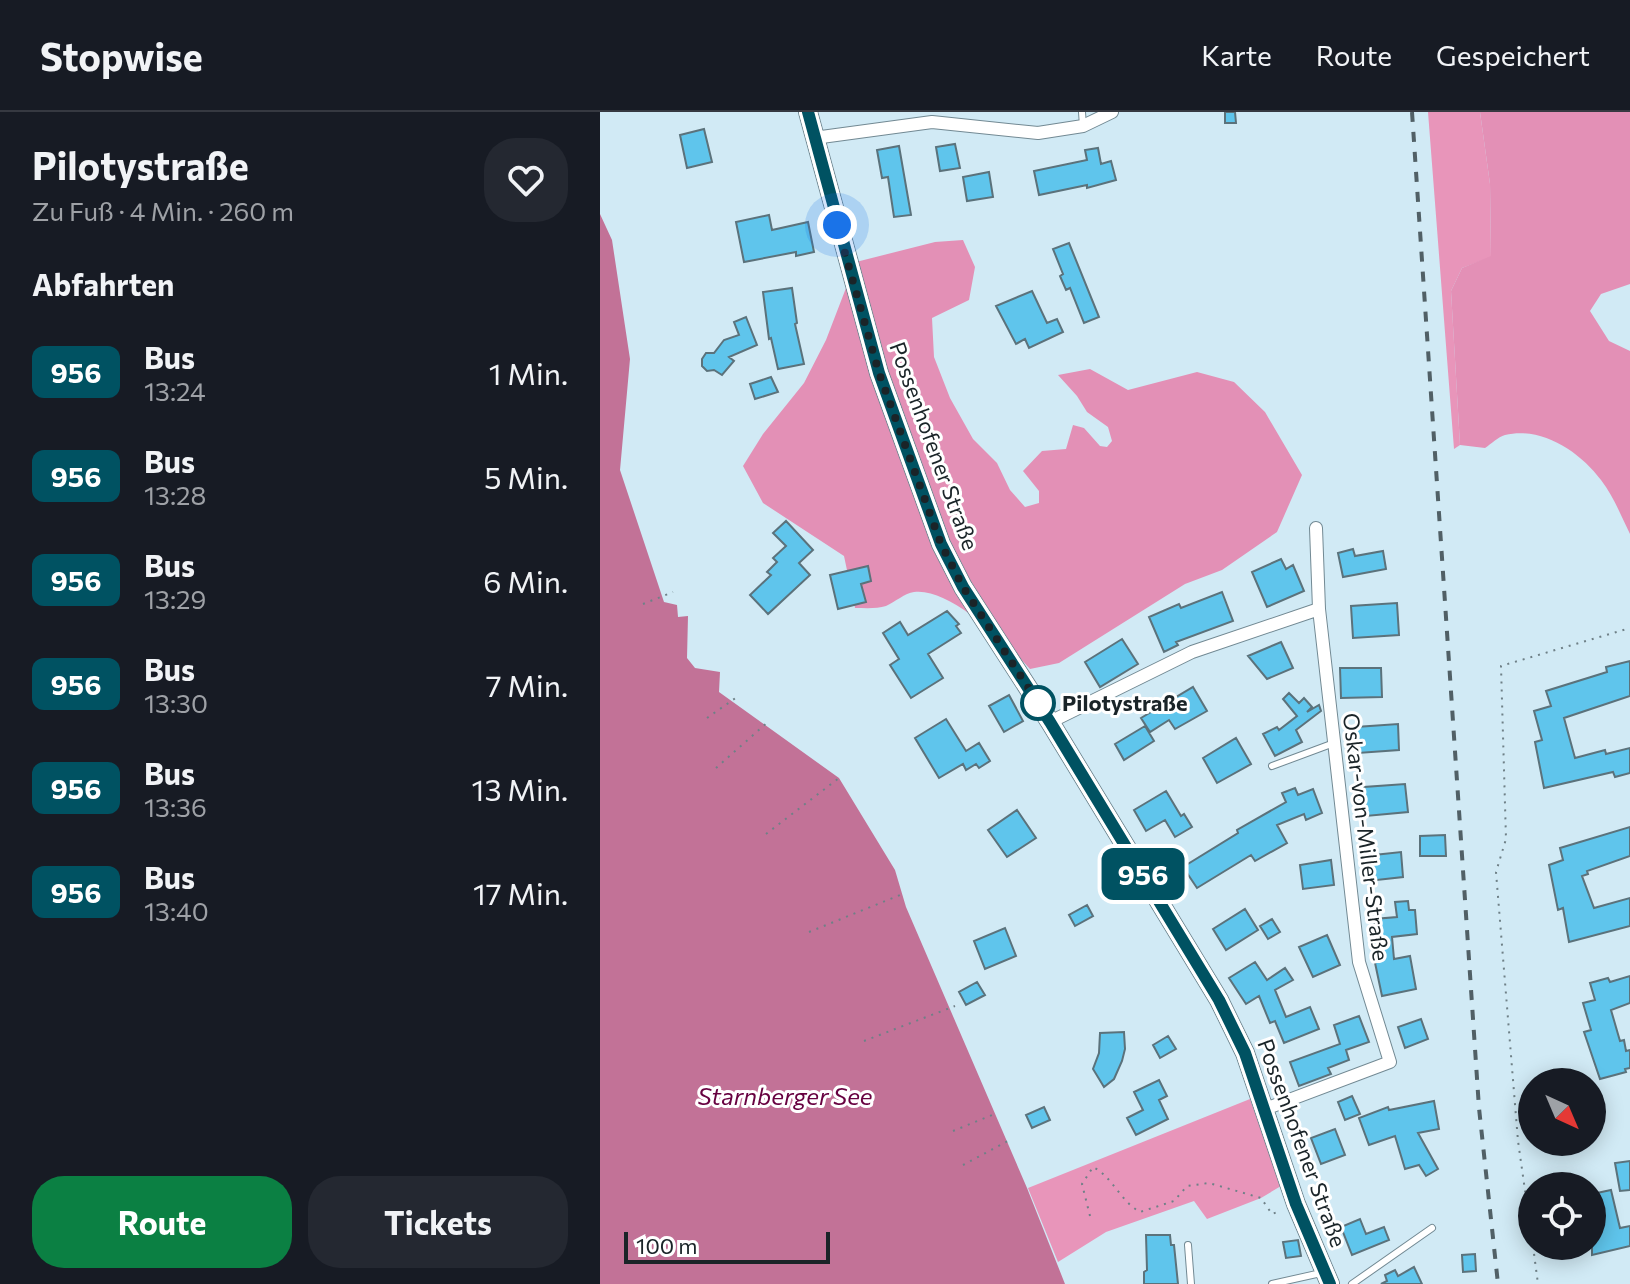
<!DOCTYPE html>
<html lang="de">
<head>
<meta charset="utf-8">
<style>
	:root { --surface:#171b24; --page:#242831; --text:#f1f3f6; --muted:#9ea1a6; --line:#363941; --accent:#0b8043 }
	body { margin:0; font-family:Commissioner,sans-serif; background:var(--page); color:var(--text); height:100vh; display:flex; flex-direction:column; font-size:30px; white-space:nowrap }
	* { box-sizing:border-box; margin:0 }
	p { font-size:26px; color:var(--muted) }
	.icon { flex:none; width:44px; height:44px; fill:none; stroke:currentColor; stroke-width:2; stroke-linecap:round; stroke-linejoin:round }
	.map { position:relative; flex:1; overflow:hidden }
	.sheet { display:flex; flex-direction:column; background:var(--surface); width:600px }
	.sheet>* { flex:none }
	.badge { padding:0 16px; border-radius:12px; font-size:28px; line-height:52px }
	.needle { width:52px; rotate:136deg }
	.fabs { position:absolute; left:918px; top:956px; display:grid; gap:16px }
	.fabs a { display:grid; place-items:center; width:88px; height:88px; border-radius:50%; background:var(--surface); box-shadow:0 4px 20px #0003; font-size:40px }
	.scale { position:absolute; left:24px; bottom:20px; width:206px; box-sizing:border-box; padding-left:8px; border:4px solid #1a2428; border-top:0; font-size:22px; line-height:28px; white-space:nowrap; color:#1a2428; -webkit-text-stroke:6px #fff; paint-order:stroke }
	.you { position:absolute; width:40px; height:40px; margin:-20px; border:6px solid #fff; border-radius:50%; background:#1a73e8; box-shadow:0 0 0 12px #1a73e833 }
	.map>.badge { position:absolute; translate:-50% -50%; box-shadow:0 0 0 4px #fff }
	h2 { padding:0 32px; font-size:30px; line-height:72px }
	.round { display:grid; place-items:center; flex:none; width:84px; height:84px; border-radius:32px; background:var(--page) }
	.summary { display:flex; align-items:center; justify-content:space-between; height:136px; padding:0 32px }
	h1 { font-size:38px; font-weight:700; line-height:60px }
	.cta { display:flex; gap:16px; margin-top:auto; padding:16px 32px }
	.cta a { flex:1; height:92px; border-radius:32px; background:var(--accent); color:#fff; font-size:32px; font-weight:700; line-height:92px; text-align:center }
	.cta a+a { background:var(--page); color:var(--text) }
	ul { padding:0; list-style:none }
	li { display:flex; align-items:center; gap:24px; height:104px; padding:0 32px }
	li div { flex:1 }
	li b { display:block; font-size:30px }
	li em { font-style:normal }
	li .badge { min-width:88px; font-weight:700; text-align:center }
	header { display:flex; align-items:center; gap:48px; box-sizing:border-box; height:112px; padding:0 40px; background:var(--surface); border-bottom:2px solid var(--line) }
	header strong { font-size:38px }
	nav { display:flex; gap:44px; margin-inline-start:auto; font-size:28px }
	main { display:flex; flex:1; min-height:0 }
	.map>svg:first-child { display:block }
	.green { fill:#e895ba }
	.forest { fill:#e390b6 }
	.water { fill:#c27297 }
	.building { fill:#5fc5ec; stroke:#5b727b; stroke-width:2 }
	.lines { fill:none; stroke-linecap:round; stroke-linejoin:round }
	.service-casing { stroke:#728993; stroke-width:8 }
	.minor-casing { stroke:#728993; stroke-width:14 }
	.secondary-casing { stroke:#728993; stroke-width:20 }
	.path { stroke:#6f8087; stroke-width:2; stroke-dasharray:2 6; stroke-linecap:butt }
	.service { stroke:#fff; stroke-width:6 }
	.minor { stroke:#fff; stroke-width:12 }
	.secondary { stroke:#fff; stroke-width:18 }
	.rail { stroke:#516066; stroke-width:4; stroke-dasharray:10 10; stroke-linecap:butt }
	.line-casing { stroke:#fff; stroke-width:18 }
	.line { stroke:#005262; stroke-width:12 }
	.walk { stroke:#1a2428; stroke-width:8; stroke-dasharray:0 14.4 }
	.stop-dot { fill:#fff; stroke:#005262; stroke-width:4 }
	.labels { text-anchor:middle; stroke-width:6; stroke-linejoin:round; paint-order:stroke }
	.street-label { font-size:22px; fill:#1a2428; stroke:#fff }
	.stop-label { font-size:22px; font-weight:bold; fill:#1a2428; stroke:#fff; text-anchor:start }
	.water-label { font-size:24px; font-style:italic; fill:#670140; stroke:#fff }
</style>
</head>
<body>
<header>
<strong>Stopwise</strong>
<nav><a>Karte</a><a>Route</a><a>Gespeichert</a></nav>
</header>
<main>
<section class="sheet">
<div class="summary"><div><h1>Pilotystraße</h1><p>Zu Fuß · 4 Min. · 260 m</p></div><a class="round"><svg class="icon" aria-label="heart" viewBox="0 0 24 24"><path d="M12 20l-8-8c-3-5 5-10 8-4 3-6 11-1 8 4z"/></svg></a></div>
<h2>Abfahrten</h2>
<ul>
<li><span class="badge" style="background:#005262;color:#fff">956</span><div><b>Bus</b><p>13:24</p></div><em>1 Min.</em></li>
<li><span class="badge" style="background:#005262;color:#fff">956</span><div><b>Bus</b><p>13:28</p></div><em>5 Min.</em></li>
<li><span class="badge" style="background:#005262;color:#fff">956</span><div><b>Bus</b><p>13:29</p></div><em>6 Min.</em></li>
<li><span class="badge" style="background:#005262;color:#fff">956</span><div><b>Bus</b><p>13:30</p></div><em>7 Min.</em></li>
<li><span class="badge" style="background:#005262;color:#fff">956</span><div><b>Bus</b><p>13:36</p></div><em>13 Min.</em></li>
<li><span class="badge" style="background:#005262;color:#fff">956</span><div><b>Bus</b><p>13:40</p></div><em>17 Min.</em></li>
</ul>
<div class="cta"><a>Route</a><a>Tickets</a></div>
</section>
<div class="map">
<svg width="1030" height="1172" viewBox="0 0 1030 1172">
	<rect width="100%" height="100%" fill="#d1eaf5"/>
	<path class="green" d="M828 0H880L890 72 891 145 862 156 851 179 860 333 854 337Z
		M650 987 681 1074 661 1086 607 1107 594 1089 506 1120 458 1150 428 1076Z"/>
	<path class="forest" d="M880 0H1030V172L1001 182 990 199 1009 229 1030 239V422C1021 404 1014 385 1001 368 980 340 942 314 905 323 898 325 891 332 885 336L860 333 851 179 862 156 891 144 890 72Z
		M363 128 375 155 369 188 332 206 334 245 350 286 373 327 397 351 410 378 425 395 439 391V379L423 359 442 339 466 337 473 313 484 316 500 334 507 335 512 329 508 315 487 300 477 284 458 263 490 257 528 278 597 260 634 270 665 300 702 363 677 420 622 458 585 472 459 551 430 557C407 532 350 475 314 480 305 481 295 490 286 494 277 497 265 496 255 496L244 444 163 391 143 354 163 322 204 271 226 228 256 150 335 130Z"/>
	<path class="water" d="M0 102 12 128 30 247 20 358 64 490 77 493 78 505 88 504 87 546 95 556 120 560 119 580 239 666 295 758 306 795 427 1076 465 1172H0Z"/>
	<path class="building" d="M625 0H635L636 11H625Z
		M104 17 112 50 87 56 80 23Z
		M355 32 360 56 340 59 336 35Z
		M299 34 311 103 294 105 288 65 282 66 277 38Z
		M498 36 501 52 511 49 516 68 487 76V73L439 83 434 59 487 48 485 38Z
		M389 60 393 85 367 89 363 65Z
		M169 103 172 118 208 110 214 140 196 144V140L144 150 136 110Z
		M469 131 499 205 484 211 470 176 466 178 460 164 463 162 453 137Z
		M192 176 197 211 195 212 204 252 178 257 171 226 169 227 163 180Z
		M432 179 447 211 457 207 463 220 429 236 425 227 416 232 396 194Z
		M146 205 157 233 129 245 134 249 122 263 114 258 107 259 102 254V247L106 241H114L124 228 139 223 134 210Z
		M171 265 178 280 155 287 150 272Z
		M186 409 213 438 199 451 210 463 168 502 150 483 171 463 167 460 177 450 173 446 186 434 173 421Z
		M753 437 755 444 783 439 786 457 743 465 738 441Z
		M681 447 686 457 693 453 704 479 667 495 652 460Z
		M268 454 271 469 261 472 266 490 238 497 230 463Z
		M622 480 633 509 576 530 578 533 564 540 549 505 579 492 581 496Z
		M797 491 799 523 753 526 751 494Z
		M347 499 359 512 356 514 361 521 328 542 343 566 311 586 290 553 299 547 283 521 300 510 308 523Z
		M522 527 538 552 500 575 485 550Z
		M681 530 693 556 667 567 648 544Z
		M1030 549V584L964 606 975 646 1005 638 1006 642 1030 636V661L1015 665 1013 660 944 676 935 630 942 628 934 599 951 594 946 579 1007 560 1006 555Z
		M740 556H781L782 585 741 586Z
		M593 575 607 599 575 617 569 608 550 620 541 606Z
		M689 581 699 591 704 586 712 595 707 600 719 593 721 599 696 618 702 630 675 644 663 622 677 615 679 618 697 604 683 587Z
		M409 583 423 609 404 620 389 594Z
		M346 607 366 639 379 631 390 649 379 656 376 652 366 658 363 652 339 666 315 626Z
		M798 612 799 638 758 641 756 615Z
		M545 614 554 629 524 648 515 632Z
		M636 626 651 652 617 671 603 646Z
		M805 672 808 700 766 704 764 675Z
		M695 676 698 683 713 677 722 701 706 708 704 702 677 713 687 731 655 749 651 743 597 776 583 755 638 721 637 718 686 690 682 681Z
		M566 679 581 704 584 702 592 715 575 725 565 708 546 719 534 698Z
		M417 698 436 726 407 745 388 718Z
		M1030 715V744L987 759 988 762 982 764 994 796 1030 786V814L969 830 963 796 958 798 949 753 963 748 960 736Z
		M845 723 846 744H820V724Z
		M801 740 803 765 768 769 765 744Z
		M731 748 734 773 703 777 700 753Z
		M808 789 809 798H815L817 822 792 825 794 847 810 844 816 877 782 884 770 827 776 826 774 807 797 805 795 790Z
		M487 793 493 804 475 814 469 803Z
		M645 797 658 818 626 838 613 817Z
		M672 807 680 820 668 827 660 814Z
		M405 816 416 844 385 857 374 829Z
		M727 823 740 853 713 865 699 835Z
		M655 850 667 868 685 856 693 868 675 878 686 905 710 895 719 917 684 931 675 909 670 911 659 884 646 892 629 866Z
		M1030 864V891L1011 898 1020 929 1024 928 1026 939 1030 938V956L1025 957 1026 960 1000 967 984 920 991 918 983 891 995 888 990 871 1008 866 1010 870Z
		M377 870 385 883 366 893 359 880Z
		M759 904 769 930 746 938 749 948 728 956 731 962 699 974 690 950 740 932 734 913Z
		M821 907 828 927 805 936 798 915Z
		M524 920 525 937 522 949 514 967 504 975 493 957 499 941 500 921Z
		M568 924 576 937 560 946 553 933Z
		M559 968 567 984 559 988 568 1007 536 1023 527 1006 543 998 534 980Z
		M752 984 760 1002 745 1008 738 990Z
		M834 989 839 1017 818 1021 838 1057 826 1064 819 1053 805 1057 795 1024 769 1033 759 1006 788 995 789 998Z
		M444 995 450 1008 432 1016 426 1003Z
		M735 1017 745 1043 721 1052 711 1026Z
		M1030 1049V1078L1020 1079 1015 1051Z
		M1011 1078 1020 1116 1030 1114V1134L992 1143V1082Z
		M760 1107 766 1122 784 1115 789 1128 752 1143 741 1115Z
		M546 1123H570L571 1133H574L578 1172H544V1160L547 1158Z
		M698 1128 701 1144 686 1146 683 1130Z
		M875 1142 876 1159 863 1160 862 1143Z
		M814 1155 822 1172H781L787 1169 785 1163 795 1158 798 1164Z"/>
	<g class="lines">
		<defs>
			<path id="service" d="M482 0 483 14
				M672 654 734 631
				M588 1133 591 1172
				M672 1172 721 1161
				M752 1172 832 1116"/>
			<path id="minor" d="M214 26 332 10 438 21 483 14 512 0
				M450 610 592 540 719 497
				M665 997 790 950 759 850 719 497 716 416"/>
			<path id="secondary" d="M208 0 279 261 341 432 363 475 450 610 619 888 645 941 696 1092 730 1172"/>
		</defs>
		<use href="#service" class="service-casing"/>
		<use href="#minor" class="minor-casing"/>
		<use href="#secondary" class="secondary-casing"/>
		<path class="path" d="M43 492 73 480
			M107 606 137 585
			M116 656 169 609
			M166 722 239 666
			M209 820 305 781
			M264 929 355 894
			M353 1019 397 1001
			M363 1053 408 1029
			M490 1104 482 1072 493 1055C512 1064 520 1089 540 1100L574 1089 587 1074 609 1071 661 1086 672 1102 680 1099
			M932 1128 918 1029 896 760 906 727 901 554 1030 516
			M933 1134 938 1172"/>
		<use href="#service" class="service"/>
		<use href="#minor" class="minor"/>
		<use href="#secondary" class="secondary"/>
		<path class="rail" d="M812 0 879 996 898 1172"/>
	</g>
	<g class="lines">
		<defs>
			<path id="line" d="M208 0 279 261 341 432 363 475 450 610 619 888 645 941 696 1092 730 1172"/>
		</defs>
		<use href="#line" class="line-casing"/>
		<use href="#line" class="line"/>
		<path class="walk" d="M237 113 279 261 341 432 363 475 442 597 438 591"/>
	</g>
	<circle class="stop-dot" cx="438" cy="591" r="16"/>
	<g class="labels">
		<g class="street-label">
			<text transform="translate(334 334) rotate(70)" y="8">Possenhofener Straße</text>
			<text transform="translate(766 725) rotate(83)" y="8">Oskar-von-Miller-Straße</text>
			<text transform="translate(702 1031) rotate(70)" y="8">Possenhofener Straße</text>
		</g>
		<g class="stop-label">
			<text x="462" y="599">Pilotystraße</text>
		</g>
		<g class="water-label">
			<text x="185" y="993">Starnberger See</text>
		</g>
	</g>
</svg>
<div class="fabs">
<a><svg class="needle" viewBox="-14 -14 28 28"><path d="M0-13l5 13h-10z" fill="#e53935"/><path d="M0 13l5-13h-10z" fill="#9ea1a6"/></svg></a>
<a><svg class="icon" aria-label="locate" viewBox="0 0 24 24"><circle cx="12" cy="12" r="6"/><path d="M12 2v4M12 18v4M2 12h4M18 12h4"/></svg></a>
</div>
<div class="scale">100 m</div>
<div class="you" style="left:237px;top:113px"></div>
<b class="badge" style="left:543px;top:762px;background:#005262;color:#fff">956</b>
</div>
</main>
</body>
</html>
